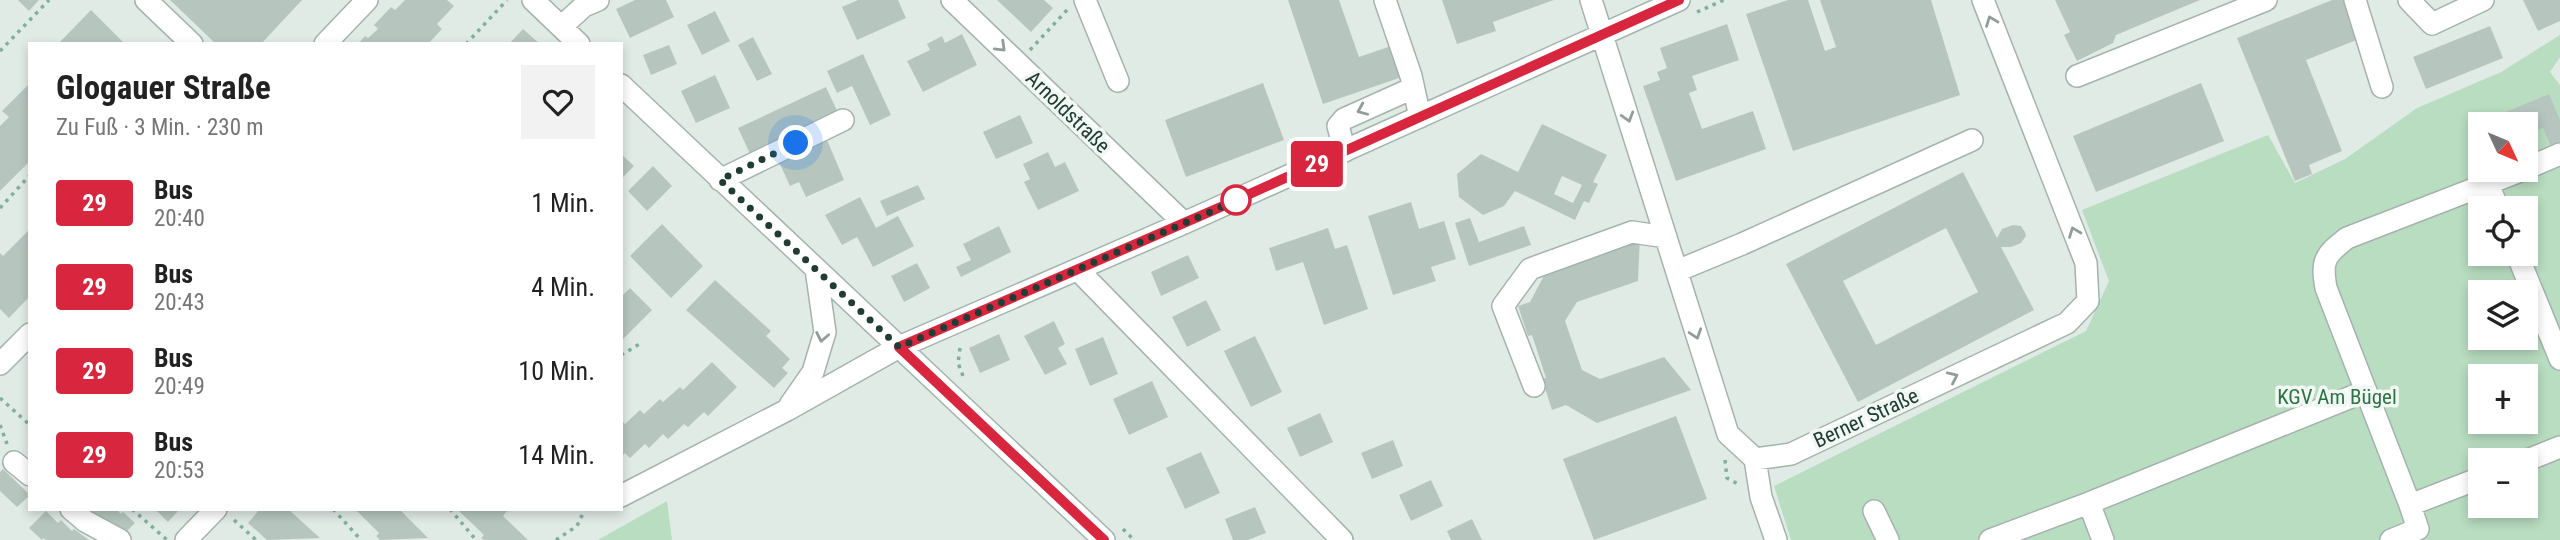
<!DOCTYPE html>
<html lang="de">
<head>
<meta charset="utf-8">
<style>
	:root { --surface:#fff; --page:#f2f2f2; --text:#222; --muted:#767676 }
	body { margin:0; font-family:"Roboto Condensed",sans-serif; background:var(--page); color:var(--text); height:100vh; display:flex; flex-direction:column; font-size:26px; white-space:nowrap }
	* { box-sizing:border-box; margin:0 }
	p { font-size:23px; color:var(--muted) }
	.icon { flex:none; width:38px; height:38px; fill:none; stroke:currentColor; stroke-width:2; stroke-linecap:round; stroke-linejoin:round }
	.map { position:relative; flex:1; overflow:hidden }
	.panel { position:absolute; left:28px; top:42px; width:595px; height:469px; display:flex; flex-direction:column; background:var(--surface); border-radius:0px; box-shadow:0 4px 10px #0003 }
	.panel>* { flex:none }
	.badge { padding:0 14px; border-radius:5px; font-size:24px; line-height:46px }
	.needle { width:46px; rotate:134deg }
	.buttons { position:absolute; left:2468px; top:112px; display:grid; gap:14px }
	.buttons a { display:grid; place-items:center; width:70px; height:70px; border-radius:0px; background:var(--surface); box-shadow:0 4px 10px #0003; font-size:35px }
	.you { position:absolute; width:35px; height:35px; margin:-18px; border:5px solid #fff; border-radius:50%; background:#1a73e8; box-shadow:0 0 0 10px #1a73e833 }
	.map>.badge { position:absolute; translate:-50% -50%; box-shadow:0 0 0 4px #fff }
	.round { display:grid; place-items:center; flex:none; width:74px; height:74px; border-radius:0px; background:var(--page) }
	.headline { display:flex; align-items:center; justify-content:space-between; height:119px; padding:0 28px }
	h1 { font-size:33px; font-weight:700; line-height:52px }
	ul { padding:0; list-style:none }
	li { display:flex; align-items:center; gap:21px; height:84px; padding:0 28px }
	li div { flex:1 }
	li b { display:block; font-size:26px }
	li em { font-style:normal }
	li .badge { min-width:77px; font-weight:700; text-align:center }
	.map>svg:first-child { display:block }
	.green { fill:#b9ddc1; fill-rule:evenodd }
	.building { fill:#b6c6bf; fill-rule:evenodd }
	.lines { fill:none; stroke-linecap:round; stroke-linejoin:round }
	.minor-casing { stroke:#a4b3ad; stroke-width:24 }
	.path { stroke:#81af9f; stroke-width:3.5; stroke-dasharray:3.5 5; stroke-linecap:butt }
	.minor { stroke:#fff; stroke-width:21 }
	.oneway { stroke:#909e9a }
	.line-casing { stroke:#fff; stroke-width:16 }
	.line { stroke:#d7263d; stroke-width:10 }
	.walk { stroke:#213c34; stroke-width:7; stroke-dasharray:0 12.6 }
	.stop-dot { fill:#fff; stroke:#d7263d; stroke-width:3.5 }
	.labels { text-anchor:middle; stroke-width:7; stroke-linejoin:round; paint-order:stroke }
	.street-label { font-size:21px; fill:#213c34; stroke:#f1f8f4 }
	.park-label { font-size:21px; fill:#2b7344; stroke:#f1f8f4 }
</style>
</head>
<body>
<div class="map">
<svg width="2560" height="540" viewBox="0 0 2560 540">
	<rect width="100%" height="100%" fill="#e1ebe6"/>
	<path class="green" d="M2560 35V57L2550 72 2560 85V540H1791L1774 486 2086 331 2109 281 2082 210 2268 135 2295 183 2345 159 2417 108 2501 72ZM2480 124H2525V170H2480ZM2480 208H2525V254H2480ZM2480 292H2525V338H2480ZM2480 376H2525V422H2480ZM2480 460H2525V506H2480Z
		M667 501 672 540H598Z"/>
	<path class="building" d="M18 0H39L29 11Z
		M170 0H302L261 44H216Z
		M405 0H447L454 6 437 24 442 29 428 44H358L365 36 368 38 378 29 374 25 391 7 395 10Z
		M635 0H666L674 17 630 38 616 9Z
		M858 0H898L906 18 857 40 842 7Z
		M997 0H1044L1053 8 1031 32Z
		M1288 0H1339L1359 57 1397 44 1408 75 1323 104Z
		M1442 0H1554L1493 22 1496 31 1457 44Z
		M1788 0H1808L1825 51 1836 47 1820 0H1931L1960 95 1793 151 1746 14Z
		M2055 0H2200L2116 35 2113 43 2077 61 2064 35 2070 32Z
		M2332 0H2343L2359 39 2306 60 2342 151 2309 165 2312 174 2295 181 2237 38Z
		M2523 0H2560V21L2538 31Z
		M91 10 123 42 120 44H58Z
		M715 11 730 41 702 55 687 25Z
		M1727 24 1739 60 1692 76 1697 90 1689 93 1702 129 1753 111 1766 149 1676 181 1643 86 1660 80 1657 72 1667 68 1660 48Z
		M2490 26 2503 58 2426 89 2413 57Z
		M523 29 540 44H509Z
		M962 34 977 65 923 92 907 61 930 50 927 44 942 36 945 43Z
		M753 37 772 74 757 81 738 45Z
		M669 45 677 64 651 75 643 55Z
		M863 54 891 115 870 125 852 86 837 93 827 71Z
		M715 75 730 108 696 123 681 91Z
		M30 83V161L0 191V126L9 117 2 111Z
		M1263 83 1284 140 1186 177 1165 120Z
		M2201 83 2224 141 2096 192 2073 136Z
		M826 87 839 115 751 156 738 128Z
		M2549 94 2560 120V146L2552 149 2543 128 2525 135V124H2494L2491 118Z
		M1020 115 1033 143 996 159 983 132Z
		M1542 124 1607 155 1593 182 1598 184 1589 203 1584 201 1575 220 1515 191 1504 206 1483 215 1459 197 1457 174 1481 154 1518 172ZM1562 176 1582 185 1573 203 1554 194Z
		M827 140 844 180 806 197 799 182 790 186 779 162Z
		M1048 152 1055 167 1065 162 1079 191 1038 210 1024 182 1030 179 1023 164Z
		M621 154 634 166 621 179Z
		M653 166 672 186 647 211 628 191Z
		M1963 172 1997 238 2002 229 2013 225 2021 226 2025 232 2026 236 2021 243 2011 247H2001L2034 310 1858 402 1786 264ZM1946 228 1978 292 1876 345 1843 281Z
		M918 185 925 199 887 216 880 201Z
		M860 197 876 228 898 216 914 246 873 267 857 237 842 245 825 215Z
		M1411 202 1419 229 1444 221 1456 259 1431 267 1436 281 1393 295 1368 216Z
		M1470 218 1479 242 1524 226 1531 245 1469 266 1455 223Z
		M662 224 703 266 671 298 630 256Z
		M999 226 1011 252 961 277 956 267 971 260 963 244Z
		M1328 228 1335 249 1347 245 1368 309 1324 325 1303 262 1276 271 1269 248Z
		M30 229V296L9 318 0 309V253L3 256Z
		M1640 237 1638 281 1577 302 1565 321 1582 370 1600 379 1664 357 1691 390 1597 423 1566 405 1552 410 1542 379 1546 378 1532 335 1528 336 1518 306 1530 302 1548 268Z
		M1188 255 1199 278 1161 296 1151 272Z
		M917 263 930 288 904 302 891 276Z
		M715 280 771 331 766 336 790 359 782 368 788 373 774 388 686 310Z
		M630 288 652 310 623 339 621 297Z
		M1206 300 1221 330 1187 347 1172 317Z
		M1054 321 1065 344 1058 348 1067 364 1045 375 1024 336Z
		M999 334 1010 360 980 373 969 348Z
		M1255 336 1282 392 1251 407 1224 351Z
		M1103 337 1118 374 1090 386 1075 349Z
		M712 362 737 387 708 416 704 412 688 427 684 424 668 439 663 434 649 448 645 444 630 458 625 453 621 457V420L625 424 640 410 644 414 660 399 663 402 680 387 683 390Z
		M1152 381 1168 417 1129 435 1113 399Z
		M1320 413 1333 442 1300 457 1287 428Z
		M1676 416 1707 499 1594 540 1563 459Z
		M1393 440 1403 466 1372 479 1361 453Z
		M1201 452 1220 493 1185 509 1166 468Z
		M3 469 30 495 17 507 0 491V472Z
		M1431 480 1443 506 1411 521 1399 495Z
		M1255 507 1266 533 1248 540H1233L1225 519Z
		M89 509H116L121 514 123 512 135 523 123 535 108 527Z
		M155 509H180L168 522Z
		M260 509H288L320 538 267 540 248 523Z
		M355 509H402L401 511 428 538 380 540 376 536 379 533Z
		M457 509H505L507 511 503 516 528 540H484L481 538 484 535Z
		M46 511 58 523 61 520 72 531 74 529 89 540H46L43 538 42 540 29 528Z
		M1472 519 1482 540H1451L1447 531Z"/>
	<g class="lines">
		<defs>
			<path id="minor" d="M146 0 192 44
				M533 0 579 44
				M952 0 1184 223
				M1085 0 1118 81
				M1385 0 1411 76 1420 117
				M1591 0 1728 434 1755 459 1791 454 2067 323 2088 301 2086 263 1983 0
				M2355 0 2382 87
				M2409 0 2432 24 2483 0
				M561 27 584 6 598 0
				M325 44 367 0
				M2077 76 2266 0
				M621 85 1104 540
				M1345 151 1338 126 1344 119 1413 88
				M2525 169 2560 154
				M720 180 843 120
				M2488 184 2498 208
				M2517 254 2560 359
				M1078 270 1342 540
				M1677 271 1742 244 1972 140
				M0 364 30 334
				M1534 386 1503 306 1530 269 1632 232 1666 237
				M790 405 813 372 825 332 816 269
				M1755 459 1761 497 1776 540
				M2525 461 2560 447
				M14 462 30 475
				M621 496 787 410 899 347 1184 223 1679 0
				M2089 503 2103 540
				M2410 505 2326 288C2321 260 2325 255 2347 238L2523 170
				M71 509 85 521 120 540
				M1874 511 1888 540
				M186 540 216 509
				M1990 540 2089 503 2366 391
				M2391 540 2418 529 2410 505 2480 478"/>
		</defs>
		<use href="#minor" class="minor-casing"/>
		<path class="path" d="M1697 12 1724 0
			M466 44 507 0
			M1030 50 1068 9
			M0 51 49 0
			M0 208 30 175
			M960 348 958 363 963 376
			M621 355 643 342
			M0 398 30 425
			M0 425 7 444
			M1725 460 1727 478 1738 484
			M132 509 167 540
			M333 509 361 540
			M450 509 476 540
			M234 520 256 540
			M1123 529 1134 540
			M556 540 577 526 585 509"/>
		<use href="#minor" class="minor"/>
	</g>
	<defs><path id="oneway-chevron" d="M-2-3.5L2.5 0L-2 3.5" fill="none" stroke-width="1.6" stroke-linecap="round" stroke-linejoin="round" transform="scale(1.75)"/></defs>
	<g class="oneway">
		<use href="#oneway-chevron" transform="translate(1991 21) rotate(-111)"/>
		<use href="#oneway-chevron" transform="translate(1001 47) rotate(44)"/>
		<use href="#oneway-chevron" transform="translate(1362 110) rotate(157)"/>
		<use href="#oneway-chevron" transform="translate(1628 117) rotate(73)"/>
		<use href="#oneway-chevron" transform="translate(2074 232) rotate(-111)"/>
		<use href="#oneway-chevron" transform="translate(1696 334) rotate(72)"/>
		<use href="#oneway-chevron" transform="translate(822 337) rotate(101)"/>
		<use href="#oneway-chevron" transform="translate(1953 377) rotate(-25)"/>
	</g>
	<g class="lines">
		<defs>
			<path id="line" d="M1104 540 899 347 1223 206 1679 0"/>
		</defs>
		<use href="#line" class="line-casing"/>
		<use href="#line" class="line"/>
		<path class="walk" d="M796 143 720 180 899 347 1242 198 1236 200"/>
	</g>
	<circle class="stop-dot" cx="1236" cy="200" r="14"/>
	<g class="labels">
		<g class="street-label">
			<text transform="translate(1068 112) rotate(44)" y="7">Arnoldstraße</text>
			<text transform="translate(1866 418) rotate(-25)" y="7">Berner Straße</text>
		</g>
		<g class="park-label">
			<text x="2337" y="404">KGV Am Bügel</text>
		</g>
	</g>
</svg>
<div class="buttons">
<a><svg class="needle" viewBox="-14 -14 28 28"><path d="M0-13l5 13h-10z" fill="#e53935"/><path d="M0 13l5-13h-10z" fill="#767676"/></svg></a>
<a><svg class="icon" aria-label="locate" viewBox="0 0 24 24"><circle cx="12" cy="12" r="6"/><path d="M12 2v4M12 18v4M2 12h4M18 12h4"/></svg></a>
<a><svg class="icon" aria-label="layers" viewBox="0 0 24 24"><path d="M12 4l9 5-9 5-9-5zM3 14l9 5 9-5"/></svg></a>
<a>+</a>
<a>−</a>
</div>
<div class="you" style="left:796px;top:143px"></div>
<b class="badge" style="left:1317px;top:164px;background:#d7263d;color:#fff">29</b>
<section class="panel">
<div class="headline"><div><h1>Glogauer Straße</h1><p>Zu Fuß · 3 Min. · 230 m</p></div><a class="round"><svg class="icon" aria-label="heart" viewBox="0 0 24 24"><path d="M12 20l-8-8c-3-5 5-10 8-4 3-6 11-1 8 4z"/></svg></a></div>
<ul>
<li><span class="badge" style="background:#d7263d;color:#fff">29</span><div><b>Bus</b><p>20:40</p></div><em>1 Min.</em></li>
<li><span class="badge" style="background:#d7263d;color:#fff">29</span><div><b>Bus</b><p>20:43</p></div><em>4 Min.</em></li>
<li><span class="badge" style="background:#d7263d;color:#fff">29</span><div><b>Bus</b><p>20:49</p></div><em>10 Min.</em></li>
<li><span class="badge" style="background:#d7263d;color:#fff">29</span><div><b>Bus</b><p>20:53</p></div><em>14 Min.</em></li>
</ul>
</section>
</div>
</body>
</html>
